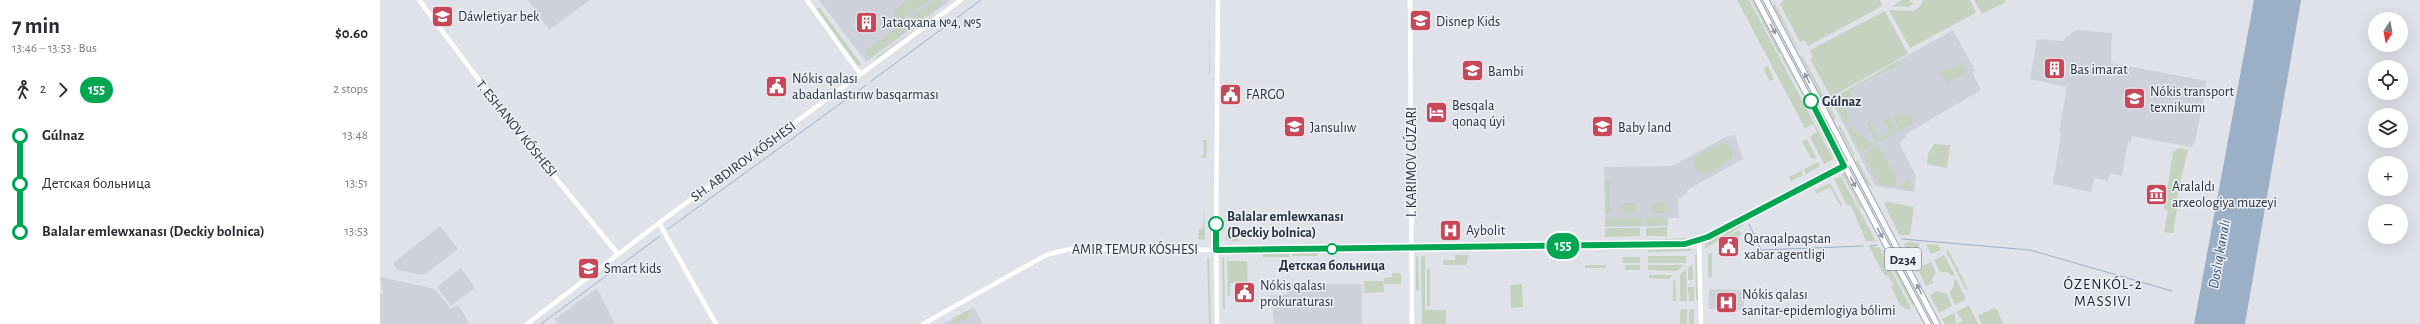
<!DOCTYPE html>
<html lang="en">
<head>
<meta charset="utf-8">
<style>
	:root { --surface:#fff; --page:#f2f2f3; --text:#2b2b33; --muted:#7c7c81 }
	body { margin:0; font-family:"Alegreya Sans",sans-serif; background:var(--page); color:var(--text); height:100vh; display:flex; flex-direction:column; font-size:15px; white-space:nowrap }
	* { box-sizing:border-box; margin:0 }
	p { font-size:13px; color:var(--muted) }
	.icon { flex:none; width:22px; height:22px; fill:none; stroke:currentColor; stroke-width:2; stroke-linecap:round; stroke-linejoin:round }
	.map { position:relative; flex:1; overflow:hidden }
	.panel { display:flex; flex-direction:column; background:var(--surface); width:380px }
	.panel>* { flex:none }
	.badge { padding:0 8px; border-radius:13px; font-size:14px; line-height:26px }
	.needle { width:26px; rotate:191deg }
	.controls { position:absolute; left:1988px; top:12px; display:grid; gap:8px }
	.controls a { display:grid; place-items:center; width:40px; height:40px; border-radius:50%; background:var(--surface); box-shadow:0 4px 16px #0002; font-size:20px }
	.map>.badge { position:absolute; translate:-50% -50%; box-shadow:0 0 0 2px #fff }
	.legs { display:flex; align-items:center; gap:6px; height:44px; padding:0 12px; font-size:13px }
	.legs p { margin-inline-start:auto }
	.summary { display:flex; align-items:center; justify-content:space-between; height:68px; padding:0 12px }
	h1 { font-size:22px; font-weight:700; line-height:30px }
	ul { padding:0 12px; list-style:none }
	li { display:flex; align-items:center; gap:14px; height:48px; font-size:15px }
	li i { display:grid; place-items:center; width:6px; height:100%; margin:0 5px; background:currentColor }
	li i::after { content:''; width:10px; height:10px; margin:-5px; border:3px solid; border-radius:50%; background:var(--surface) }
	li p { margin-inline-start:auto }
	li:first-child i { background:linear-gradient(#0000 50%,currentColor 0) }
	li:last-child i { background:linear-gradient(currentColor 50%,#0000 0) }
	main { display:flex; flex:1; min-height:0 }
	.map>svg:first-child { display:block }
	.built { fill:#cdd1da }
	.green { fill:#c5d2c0 }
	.water { fill:#9bb0c7 }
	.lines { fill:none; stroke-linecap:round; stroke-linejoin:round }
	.stream { stroke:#9bb0c7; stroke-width:1 }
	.primary-casing { stroke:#9fa7b3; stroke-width:7 }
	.secondary { stroke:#fff; stroke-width:4.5 }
	.primary { stroke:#fff; stroke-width:5 }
	.oneway { fill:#94989f }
	.line-1-casing { stroke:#fff; stroke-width:9 }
	.line-1 { stroke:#00a651; stroke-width:6 }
	.stop-1-dot { fill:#fff; stroke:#00a651; stroke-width:2 }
	.labels { text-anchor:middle; stroke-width:3; stroke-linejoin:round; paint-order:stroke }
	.shield { fill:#eef1f6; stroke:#636a76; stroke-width:1 }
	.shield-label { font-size:13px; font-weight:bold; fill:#28303f }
	.poi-label { font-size:14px; fill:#28303f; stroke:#eef1f6; text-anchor:start }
	.stop-label { font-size:14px; font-weight:bold; fill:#28303f; stroke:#eef1f6; text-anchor:start }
	.street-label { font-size:14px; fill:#28303f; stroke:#eef1f6 }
	.water-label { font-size:15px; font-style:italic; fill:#344e71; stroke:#eef1f6 }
	.neighbourhood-label { font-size:15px; letter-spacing:1px; fill:#1b212f; stroke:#eef1f6 }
</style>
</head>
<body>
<main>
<section class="panel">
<div class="summary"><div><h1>7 min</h1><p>13:46 – 13:53 · Bus</p></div><b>$0.60</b></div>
<div class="legs"><svg class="icon" aria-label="walk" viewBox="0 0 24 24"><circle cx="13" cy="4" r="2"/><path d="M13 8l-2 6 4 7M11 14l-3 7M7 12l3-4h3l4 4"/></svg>2<svg class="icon" aria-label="forward" viewBox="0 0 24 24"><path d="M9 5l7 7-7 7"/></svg><b class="badge" style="background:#00a651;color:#fff">155</b><p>2 stops</p></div>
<ul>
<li><i style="color:#00a651"></i><b>Gúlnaz</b><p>13:48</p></li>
<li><i style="color:#00a651"></i><span>Детская больница</span><p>13:51</p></li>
<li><i style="color:#00a651"></i><b>Balalar emlewxanası (Deckiy bolnica)</b><p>13:53</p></li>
</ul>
</section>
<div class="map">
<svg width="2040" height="324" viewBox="0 0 2040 324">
	<rect width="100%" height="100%" fill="#dfe2e8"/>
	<path class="built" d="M148 0H210L169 30Z
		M439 0H571L486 62Z
		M1573 30 1595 70 1592 72 1601 90 1526 134 1527 137 1522 140 1520 145 1536 176 1534 192 1495 186 1451 99Z
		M1696 30 1732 33 1731 63 1827 81 1815 142 1811 147 1752 136 1751 142H1748L1742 176 1730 173 1728 181 1714 178 1711 192 1673 184 1681 134 1679 132 1687 87 1650 79 1657 39 1684 41 1685 38Z
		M1355 135 1363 159 1307 190 1308 193 1298 199 1299 218H1288V226L1225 227 1224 167 1292 166 1346 137Z
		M60 226 78 249 44 275 17 270 13 263Z
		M81 268 95 288 71 306 57 287Z
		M0 277 55 289 71 309 78 305 88 321 87 324H0V294L3 293Z
		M907 284H982V324H894L891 295 907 294Z
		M217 288 235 324H178L175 319Z
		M1329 289 1364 290V310L1329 309Z
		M594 307 603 324H562Z"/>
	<path class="green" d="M527 0H549L520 21 513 11Z
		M554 0H560L563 4 490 58 485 51Z
		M830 0V74L829 75Z
		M1357 0H1369L1453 159 1444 164 1430 137 1437 132 1433 124 1425 128Z
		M1371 0H1373L1401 53 1399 54Z
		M1404 0H1500L1502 6 1428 46 1425 40 1420 42 1400 4Z
		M1522 0H1529L1533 4 1529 7 1513 6Z
		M1543 0H1590L1596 13 1530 48 1509 10 1534 11 1540 6Z
		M1594 0H1625L1626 2 1602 14Z
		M1395 4 1419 50V51L1393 6Z
		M439 7 481 64 478 66 436 9Z
		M565 7 496 59 495 58Z
		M1505 11 1528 54 1451 97 1430 59 1433 57 1430 50Z
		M1422 55 1456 119 1454 120 1421 57Z
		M1402 56 1423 96 1401 57Z
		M1519 60 1522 64C1512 69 1479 83 1473 89 1467 97 1465 112 1469 121L1465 123 1452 99Z
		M1582 62 1587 73 1566 83 1561 73Z
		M1388 66 1394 80 1390 81 1383 69Z
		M1428 107H1429L1455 157 1454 158Z
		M1517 112 1520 117 1529 113 1534 122 1520 131 1512 115Z
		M1510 116 1518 132 1497 143 1496 140 1510 132 1503 119Z
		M1490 121 1498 137 1495 139 1487 123Z
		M1472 125 1475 132 1494 144 1481 152 1467 128Z
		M1460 126 1475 155 1474 156 1458 127Z
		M1427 139 1437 159 1431 158 1422 142Z
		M823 140H827L826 158H821L824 153Z
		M1341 142 1351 146 1353 153 1351 160 1327 174 1318 172 1313 164 1315 158Z
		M1554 144 1570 145 1567 168 1547 164 1548 154Z
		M1499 146 1517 180 1515 187 1498 184 1483 155Z
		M1799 148 1808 150 1796 201 1798 202 1793 233 1784 232 1788 211 1784 209 1793 152Z
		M1477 160 1492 187 1488 185 1476 162Z
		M1438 162 1440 166 1426 174 1424 169Z
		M1421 171 1423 175 1411 181 1409 177Z
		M1462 174H1465L1481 207 1480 208Z
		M1461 177 1496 241H1486L1471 206 1467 205 1454 179Z
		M1531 179 1530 190 1520 188 1521 184Z
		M1226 180H1230V214H1226Z
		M1450 183 1462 205 1461 207 1450 187 1436 194 1435 190Z
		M1285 202V213H1271V203Z
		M1508 202 1534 207 1530 235H1519L1504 203Z
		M1242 203H1256V214H1243Z
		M824 209 825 240 818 239 819 229 823 228Z
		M1287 217V225L1266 226V218Z
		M1226 218H1261V226H1226Z
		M1363 224 1364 225 1324 249 1326 243Z
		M1287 227V236H1266V228Z
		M1225 228H1260V236L1225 237Z
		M846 230H848L860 242 846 240Z
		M1359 230 1361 235 1342 245 1340 240Z
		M1308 238 1304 241 1266 242V240Z
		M1225 240H1260V241L1225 242Z
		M1529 242 1538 243 1540 248 1535 250 1533 246 1527 249 1524 244Z
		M1546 244 1558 245 1561 250 1551 254Z
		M1489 247H1499L1531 308 1528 310 1520 305 1511 287 1514 286 1508 275 1505 276Z
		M1311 249V251L1268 252V250Z
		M1502 249 1505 250 1533 302V307Z
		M1568 250 1588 289 1586 290 1566 251Z
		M883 253H909L910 257H883Z
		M911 253H937V256H912Z
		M1317 253 1318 300H1316L1315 255Z
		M1332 253V277H1328V254Z
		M1045 255V310H1066V324H1042L1041 257Z
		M1075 255H1089L1086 265H1063V260H1075Z
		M1564 255 1575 275 1572 276 1568 272H1560L1554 260Z
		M1036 256H1038L1039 291 1036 290Z
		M1268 256H1306V263H1268Z
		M842 257H844L845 310 843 309Z
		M1243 257H1260V263H1243Z
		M827 258H829L831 324H829Z
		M847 261H867L868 283H850V296H848Z
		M1551 262 1556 273 1552 278 1553 283 1546 286 1537 268Z
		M1313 264V280H1308V268Z
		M1205 265H1226V268H1205Z
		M1245 265H1260V270H1245Z
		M1268 265H1303L1297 271 1268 270Z
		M1047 268 1050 270V306H1047Z
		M1306 269 1307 301H1300V275Z
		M1012 273H1021V284H1004V278L1012 277Z
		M1269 275H1293L1289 279 1269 278Z
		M1295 279 1296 301H1293V281Z
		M1576 279 1586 299 1575 305 1569 293 1574 286V280Z
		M984 281H1003L1004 292 984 293Z
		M1142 284 1143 307 1131 308 1130 285Z
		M1308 287H1314V301H1309Z
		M1556 291 1567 294 1572 306 1559 313 1550 295Z
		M1589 305 1598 324H1565L1562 319 1574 313 1576 324 1583 321 1576 312Z
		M1614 308 1617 309 1623 324H1602L1598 316Z
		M1307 309V324H1300V310Z
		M1314 309V324H1309V310Z
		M587 311 590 317 574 324 572 319Z"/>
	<path class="water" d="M1874 0H1921L1865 324H1814Z"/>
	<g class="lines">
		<path class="stream" d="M490 82 601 0
			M1369 224 1381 250 1483 246
			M288 229 486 85
			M1522 239 1650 250 1792 291
			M1490 246 1497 245
			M161 324 280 236"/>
		<defs>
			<path id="primary" d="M1377 0 1548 324
				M1386 0 1557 324"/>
		</defs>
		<use href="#primary" class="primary-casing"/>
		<path class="secondary" d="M39 0 137 131 238 254
			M427 0 480 74
			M1030 0 1032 324
			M279 223 336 324
			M1319 240 1321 324
			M147 324 279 223 581 0
			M543 324 666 255 690 249 844 250 1299 245 1328 237 1471 162
			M837 324 836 236 838 0"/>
		<use href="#primary" class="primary"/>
	</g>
	<defs><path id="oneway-solid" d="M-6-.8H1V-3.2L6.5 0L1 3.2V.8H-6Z"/></defs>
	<g class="oneway">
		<use href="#oneway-solid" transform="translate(1393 29) rotate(62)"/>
		<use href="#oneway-solid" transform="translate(1427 78) rotate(-118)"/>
		<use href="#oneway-solid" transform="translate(1473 182) rotate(62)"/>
		<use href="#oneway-solid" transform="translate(1500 233) rotate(62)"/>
		<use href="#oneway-solid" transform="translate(1539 289) rotate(-118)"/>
	</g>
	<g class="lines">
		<defs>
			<path id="line-1" d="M836 224V250L1305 244 1328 237 1464 166 1431 101"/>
		</defs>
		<use href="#line-1" class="line-1-casing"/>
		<use href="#line-1" class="line-1"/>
	</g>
	<defs>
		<symbol id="school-square" viewBox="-11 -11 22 22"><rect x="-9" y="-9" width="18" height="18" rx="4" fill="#ca4759" stroke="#eef1f6"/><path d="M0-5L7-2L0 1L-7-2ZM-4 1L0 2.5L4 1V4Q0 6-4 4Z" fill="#fff"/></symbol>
		<symbol id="building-square" viewBox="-11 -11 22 22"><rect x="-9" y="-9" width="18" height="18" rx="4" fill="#ca4759" stroke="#eef1f6"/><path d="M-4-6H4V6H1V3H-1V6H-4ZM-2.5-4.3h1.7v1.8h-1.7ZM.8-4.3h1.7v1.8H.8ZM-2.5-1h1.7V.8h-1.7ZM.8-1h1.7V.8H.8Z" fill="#fff"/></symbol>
		<symbol id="civic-square" viewBox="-11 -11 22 22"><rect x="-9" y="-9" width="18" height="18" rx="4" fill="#ca4759" stroke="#eef1f6"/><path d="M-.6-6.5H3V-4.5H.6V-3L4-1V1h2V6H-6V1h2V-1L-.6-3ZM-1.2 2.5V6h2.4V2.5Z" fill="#fff"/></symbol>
		<symbol id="university-square" viewBox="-11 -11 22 22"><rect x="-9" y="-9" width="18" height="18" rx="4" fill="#ca4759" stroke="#eef1f6"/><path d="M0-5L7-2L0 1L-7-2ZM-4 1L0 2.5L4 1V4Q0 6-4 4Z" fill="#fff"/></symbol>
		<symbol id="hotel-square" viewBox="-11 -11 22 22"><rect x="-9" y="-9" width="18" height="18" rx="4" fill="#ca4759" stroke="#eef1f6"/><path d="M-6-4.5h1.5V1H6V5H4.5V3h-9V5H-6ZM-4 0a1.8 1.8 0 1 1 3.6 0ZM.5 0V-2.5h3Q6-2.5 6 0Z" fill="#fff"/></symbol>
		<symbol id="museum-square" viewBox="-11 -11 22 22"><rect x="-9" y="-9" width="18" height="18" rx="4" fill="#ca4759" stroke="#eef1f6"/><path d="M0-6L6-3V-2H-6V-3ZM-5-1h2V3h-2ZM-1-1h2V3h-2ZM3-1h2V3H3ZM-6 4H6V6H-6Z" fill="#fff"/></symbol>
		<symbol id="hospital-square" viewBox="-11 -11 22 22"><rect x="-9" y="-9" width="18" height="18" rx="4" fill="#ca4759" stroke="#eef1f6"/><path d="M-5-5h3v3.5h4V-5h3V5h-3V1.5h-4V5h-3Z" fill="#fff"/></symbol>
	</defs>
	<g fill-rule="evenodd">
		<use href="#school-square" x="50" y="4" width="25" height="25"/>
		<use href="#school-square" x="1028" y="8" width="25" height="25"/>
		<use href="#building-square" x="474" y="10" width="25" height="25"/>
		<use href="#building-square" x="1662" y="56" width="25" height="25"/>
		<use href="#school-square" x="1080" y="58" width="25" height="25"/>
		<use href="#civic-square" x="384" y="74" width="25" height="25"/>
		<use href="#civic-square" x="838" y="82" width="25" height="25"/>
		<use href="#university-square" x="1742" y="86" width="25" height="25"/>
		<use href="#hotel-square" x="1044" y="100" width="25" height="25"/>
		<use href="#school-square" x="902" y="114" width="25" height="25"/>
		<use href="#school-square" x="1210" y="114" width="25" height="25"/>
		<use href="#museum-square" x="1764" y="182" width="25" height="25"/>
		<use href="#hospital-square" x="1058" y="218" width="25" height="25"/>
		<use href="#civic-square" x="1336" y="234" width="25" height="25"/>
		<use href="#school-square" x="196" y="256" width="25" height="25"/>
		<use href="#civic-square" x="852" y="280" width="25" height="25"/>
		<use href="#hospital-square" x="1334" y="290" width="25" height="25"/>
	</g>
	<g class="stop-1-dot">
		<circle cx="1431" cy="101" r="7"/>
		<circle cx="836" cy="224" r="7"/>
		<circle cx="952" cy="249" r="5"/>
	</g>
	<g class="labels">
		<rect class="shield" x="1505" y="248" width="36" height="22" rx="3"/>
		<g class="shield-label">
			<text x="1523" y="264">D234</text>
		</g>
		<g class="poi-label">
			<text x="78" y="21">Dáwletiyar bek</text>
			<text x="1056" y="26">Disnep Kids</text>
			<text x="502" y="27">Jataqxana №4, №5</text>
			<text x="1690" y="74">Bas imarat</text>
			<text x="1108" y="76">Bambi</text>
			<text x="412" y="83">Nókis qalası<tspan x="412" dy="16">abadanlastırıw basqarması</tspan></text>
			<text x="1770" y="96">Nókis transport<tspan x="1770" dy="16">texnikumı</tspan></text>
			<text x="866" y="99">FARGO</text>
			<text x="1072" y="110">Besqala<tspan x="1072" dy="16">qonaq úyi</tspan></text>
			<text x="930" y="132">Jansulıw</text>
			<text x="1238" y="132">Baby land</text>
			<text x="1792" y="191">Aralaldı<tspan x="1792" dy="16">arxeologiya muzeyi</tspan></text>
			<text x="1086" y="235">Aybolit</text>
			<text x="1364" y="243">Qaraqalpaqstan<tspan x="1364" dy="16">xabar agentligi</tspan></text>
			<text x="224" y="273">Smart kids</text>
			<text x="880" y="290">Nókis qalası<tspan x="880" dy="16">prokuraturası</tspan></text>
			<text x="1362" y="299">Nókis qalası<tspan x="1362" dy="16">sanitar-epidemlogiya bólimi</tspan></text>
		</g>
		<g class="stop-label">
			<text x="1442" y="106">Gúlnaz</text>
			<text x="847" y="221">Balalar emlewxanası<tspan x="847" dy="16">(Deckiy bolnica)</tspan></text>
			<text x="952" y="270" text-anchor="middle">Детская больница</text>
		</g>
		<g class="street-label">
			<text transform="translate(137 128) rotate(51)" y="5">T. ESHANOV KÓSHESI</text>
			<text transform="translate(363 161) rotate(-36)" y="5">SH. ABDIROV KÓSHESI</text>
			<text transform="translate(1031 162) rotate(-90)" y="5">I. KARIMOV GÚZARI</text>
			<text x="755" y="254">AMIR TEMUR KÓSHESI</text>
		</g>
		<g class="water-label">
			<text transform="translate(1839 254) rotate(-80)" y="5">Doslıq kanalı</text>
		</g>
		<g class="neighbourhood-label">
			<text x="1723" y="289">ÓZENKÓL-2<tspan x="1723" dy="17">MASSIVI</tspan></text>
		</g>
	</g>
</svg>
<div class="controls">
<a><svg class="needle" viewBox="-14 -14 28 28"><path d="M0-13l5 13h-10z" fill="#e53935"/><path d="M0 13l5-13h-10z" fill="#7c7c81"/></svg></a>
<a><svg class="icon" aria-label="locate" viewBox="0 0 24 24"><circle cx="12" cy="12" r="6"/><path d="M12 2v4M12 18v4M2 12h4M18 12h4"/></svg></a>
<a><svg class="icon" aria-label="layers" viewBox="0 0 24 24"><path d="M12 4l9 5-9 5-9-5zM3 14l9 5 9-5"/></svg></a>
<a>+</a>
<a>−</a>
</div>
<b class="badge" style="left:1183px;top:246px;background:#00a651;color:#fff">155</b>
</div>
</main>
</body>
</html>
